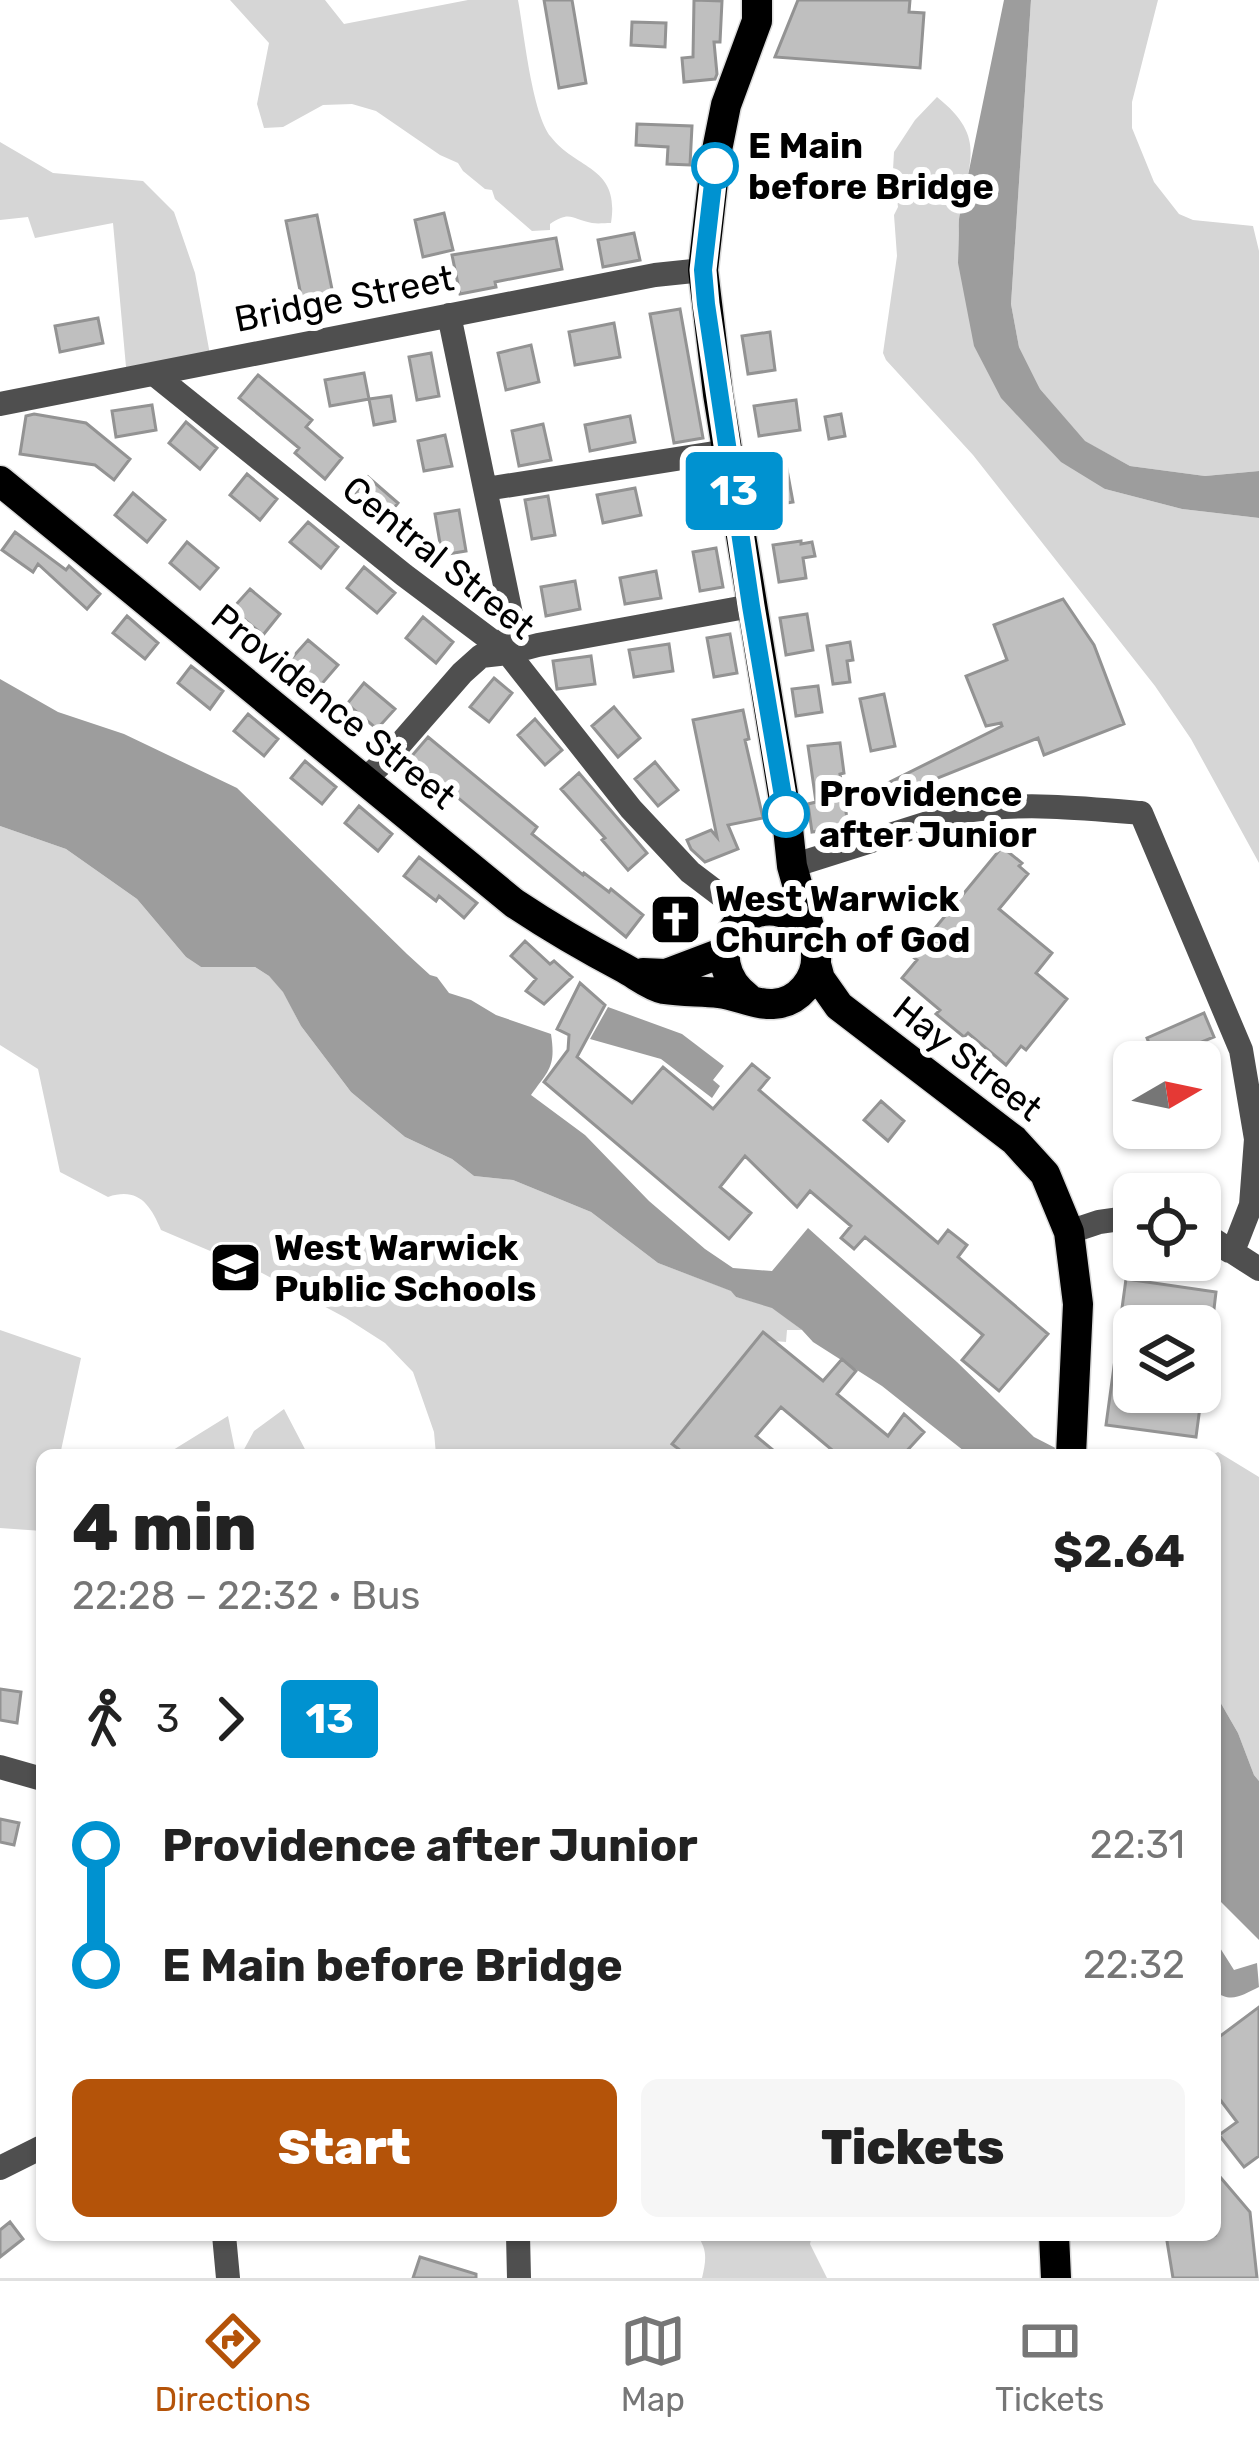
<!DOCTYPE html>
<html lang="en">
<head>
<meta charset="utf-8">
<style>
	:root { --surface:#fff; --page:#f6f6f6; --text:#222; --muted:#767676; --line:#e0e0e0; --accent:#b45309 }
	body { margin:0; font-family:Rubik,sans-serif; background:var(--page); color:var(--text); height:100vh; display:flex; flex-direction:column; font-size:45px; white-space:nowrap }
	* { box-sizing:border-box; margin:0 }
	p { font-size:39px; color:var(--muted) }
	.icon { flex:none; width:66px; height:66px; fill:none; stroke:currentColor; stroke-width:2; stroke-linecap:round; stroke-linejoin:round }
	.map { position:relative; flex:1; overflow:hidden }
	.details { position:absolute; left:36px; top:1449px; width:1185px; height:792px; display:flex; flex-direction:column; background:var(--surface); border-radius:18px; box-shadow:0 3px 9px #0004 }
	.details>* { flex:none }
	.badge { padding:0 24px; border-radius:9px; font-size:42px; line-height:78px }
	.needle { width:78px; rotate:81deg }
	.controls { position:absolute; left:1113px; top:1041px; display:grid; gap:24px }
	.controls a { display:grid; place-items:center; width:108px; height:108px; border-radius:18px; background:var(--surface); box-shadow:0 3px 9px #0004; font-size:60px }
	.map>.badge { position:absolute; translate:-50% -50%; box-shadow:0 0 0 6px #fff }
	.legs { display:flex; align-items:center; gap:18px; height:132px; padding:0 36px; font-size:39px }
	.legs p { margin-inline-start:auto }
	.overview { display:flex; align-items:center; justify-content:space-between; height:204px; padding:0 36px }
	h1 { font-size:66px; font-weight:800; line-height:90px }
	.action { display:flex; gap:24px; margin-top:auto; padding:24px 36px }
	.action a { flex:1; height:138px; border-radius:18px; background:var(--accent); color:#fff; font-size:48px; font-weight:800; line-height:138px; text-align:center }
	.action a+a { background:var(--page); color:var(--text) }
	ul { padding:0 36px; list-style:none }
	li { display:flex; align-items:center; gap:42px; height:120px; font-size:45px }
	li i { display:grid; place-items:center; width:18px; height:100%; margin:0 15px; background:currentColor }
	li i::after { content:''; width:30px; height:30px; margin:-15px; border:9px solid; border-radius:50%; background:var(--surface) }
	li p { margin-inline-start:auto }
	li:first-child i { background:linear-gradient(#0000 50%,currentColor 0) }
	li:last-child i { background:linear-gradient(currentColor 50%,#0000 0) }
	.tabs { display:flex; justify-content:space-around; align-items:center; height:168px; border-top:3px solid var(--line); background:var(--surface); font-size:33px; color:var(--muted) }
	.tabs a { display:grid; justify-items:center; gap:6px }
	.tabs .on { color:var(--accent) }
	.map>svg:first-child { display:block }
	.green { fill:#d6d6d6 }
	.water { fill:#9d9d9d }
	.building { fill:#bfbfbf; stroke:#939393; stroke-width:3 }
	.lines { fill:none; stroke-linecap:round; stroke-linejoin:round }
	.major-casing { stroke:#dbdbdb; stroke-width:33 }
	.minor { stroke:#4f4f4f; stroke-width:24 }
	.major { stroke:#000; stroke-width:30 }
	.line-1-casing { stroke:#fff; stroke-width:27 }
	.line-1 { stroke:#0092d0; stroke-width:18 }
	.stop-1-dot { fill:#fff; stroke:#0092d0; stroke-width:6 }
	.labels { text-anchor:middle; stroke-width:12; stroke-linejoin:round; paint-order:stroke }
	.stop-label { font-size:36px; font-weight:bold; fill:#000; stroke:#fff; text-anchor:start }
	.street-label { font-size:36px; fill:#000; stroke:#fff }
	.poi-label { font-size:36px; font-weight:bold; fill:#000; stroke:#fff; text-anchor:start }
</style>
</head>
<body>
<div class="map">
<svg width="1259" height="2278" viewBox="0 0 1259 2278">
	<rect width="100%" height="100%" fill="#fff"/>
	<path class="green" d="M230 0H325L344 24 468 0H518C524 32 532 114 551 137 578 171 620 166 611 223 605 223 598 224 592 223 572 219 570 210 550 224V230L532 231 495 199 492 190 485 189 463 171 458 163 440 155 376 111 352 104 323 105 283 127 264 128 257 104 269 43Z
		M1031 0H1158L1132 102V128L1154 182 1179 214 1193 220 1253 226 1259 251V471L1205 476 1130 466 1084 441 1040 389 1019 347 1011 304Z
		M937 97C988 138 968 161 960 216 958 231 958 248 958 263L1105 489 1182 509 1259 518V863L1191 739 1155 686 973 455 886 360 883 353 897 256 894 215 898 207 893 170 894 152 915 120Z
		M0 142 53 173 143 181 174 212 195 273 211 360 127 378 113 223 35 238 28 217 0 220Z
		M0 826 66 849 137 899 186 957 201 967H255L269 976 283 991 301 1026 351 1092 405 1137 452 1159 474 1176 513 1180 591 1212 658 1263 732 1291 736 1297 772 1307 802 1330H787L786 1342 773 1341 748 1358 670 1455H436L434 1432 413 1372 385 1343 346 1318 262 1273 161 1230C150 1204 138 1187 108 1197L60 1172 38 1069 0 1045Z
		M0 1330 81 1358 60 1455H42V1531L0 1528Z
		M284 1409 308 1455H241L254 1431Z
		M228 1416 236 1455H165Z
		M1218 1452 1259 1477V1781L1254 1775 1238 1733 1215 1693V1455H1212Z
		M697 2235H812L810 2244 827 2278H702C706 2261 708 2250 697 2235Z"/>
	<path class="water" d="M1004 0H1031L1011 304 1019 347 1040 389 1085 441 1130 466 1205 476 1259 471V518L1182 509 1105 489 1061 462 1001 398 974 346 958 263 959 219Z
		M0 679 58 712 124 734 237 788 407 954 430 975 437 977 449 993 471 1000 496 1015 551 1034C556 1067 549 1070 531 1095L585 1135 649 1201 705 1249 733 1268 772 1271 808 1228 957 1362 1034 1437 1069 1455H969L882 1386 813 1342 802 1330 772 1308 736 1297 731 1291 658 1263 591 1212 513 1180 474 1176 452 1159 405 1137 351 1092 301 1026 283 992 269 976 255 967H201L186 957 137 899 66 849 0 826Z
		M608 1007 682 1034 724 1066 713 1080 720 1086 712 1098 661 1059 590 1039Z
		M1215 1693 1238 1733 1254 1775 1259 1781V1940L1220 1901H1215Z
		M1215 1940 1234 1970 1257 1963 1259 1987C1242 1995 1231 2004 1215 1991Z"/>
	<path class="building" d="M544 0H572L586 83 559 88Z
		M694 0 722 1 720 42H714L717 74 715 79 684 82 682 58 693 57Z
		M798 0H910L909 12 924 13 920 68 775 57Z
		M632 22 666 23 665 47 631 45Z
		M637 124 692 126 690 165 667 164 668 147 636 145Z
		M444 213 453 250 423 257 415 220Z
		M317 215 335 304 304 310 286 221Z
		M634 233 640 260 603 267 598 240Z
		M556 238 562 269 495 282 496 287 460 294 452 255Z
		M680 309 703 438 674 443 650 314Z
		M98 318 103 343 60 352 55 326Z
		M614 323 620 357 575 365 569 332Z
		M770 332 775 370 748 374 742 336Z
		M531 345 539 382 506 390 498 353Z
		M431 353 439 396 417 400 409 357Z
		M364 373 369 399 330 406 325 380Z
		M258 375 312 420 306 427 342 458 325 479 295 453 299 448 239 398Z
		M391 396 395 421 374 425 369 399Z
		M796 400 800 430 759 436 754 406Z
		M152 405 156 430 116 437 112 411Z
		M34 414 86 423 130 459 114 480 95 465 20 454 26 416Z
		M841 414 845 436 829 439 825 417Z
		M630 416 635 442 590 451 585 425Z
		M186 422 217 448 200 469 169 443Z
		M543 424 551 460 519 466 512 431Z
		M445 435 452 466 424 471 418 441Z
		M786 464 793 502 768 506 762 468Z
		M707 471 713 511 688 514 682 475Z
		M247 474 277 499 260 520 230 495Z
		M368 477 398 503 381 524 351 498Z
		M635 488 641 515 603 523 597 495Z
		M133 493 165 520 147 542 115 515Z
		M548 496 555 535 532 539 525 500Z
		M459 510 466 551 442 555 435 514Z
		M308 522 338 547 321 568 290 542Z
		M15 532 66 570 69 566 100 594 87 609 38 564 33 572 2 550Z
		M801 541V544L812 542 815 556 803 558 806 578 779 582 773 545Z
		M187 542 218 568 200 589 170 563Z
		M716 548 723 587 700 591 693 552Z
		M364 567 395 593 377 613 347 588Z
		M656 571 661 598 625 604 620 578Z
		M575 581 580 609 546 616 541 587Z
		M250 589 280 614 263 635 232 609Z
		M1063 599 1094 645 1124 724 1044 755 1038 738 930 781 933 788 895 807 884 785 1002 726 1001 723 986 726 966 676 1007 660 994 625Z
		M807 614 813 650 786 655 780 618Z
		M127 616 158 643 145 659 113 633Z
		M423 617 453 642 436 663 406 638Z
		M730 634 737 673 714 677 707 638Z
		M308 640 338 665 320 686 290 660Z
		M850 642 853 660 847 661 850 682 833 684 827 646Z
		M669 644 673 671 634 677 629 650Z
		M591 656 595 684 557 689 553 661Z
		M191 666 223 691 210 709 178 683Z
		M494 678 512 693 489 722 470 707Z
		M364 683 395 709 377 729 347 704Z
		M818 686 822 712 796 716 792 689Z
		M884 694 895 746 871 751 860 699Z
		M614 707 640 738 618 757 592 726Z
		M743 710 749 739 745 740 763 818 728 825 738 849 705 862 691 849 687 840 711 830 717 837 693 720Z
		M248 714 278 739 264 756 234 731Z
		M535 719 562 750 545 765 518 735Z
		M428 737 537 827 532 834 583 875 584 873 609 892 611 889 643 915 626 937 410 758Z
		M840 743 844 773 840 774 849 831 835 835 834 829 812 832 808 804 816 802 808 746Z
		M305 761 336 787 322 804 291 778Z
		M655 762 678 790 658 806 635 779Z
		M579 773 647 853 628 870 602 840 605 838 561 789Z
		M359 806 392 834 378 851 345 823Z
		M1002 847 1022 863 1019 866 1028 874 999 909 1052 953 1036 973 1067 999 1026 1050 1021 1046 1006 1065 968 1033 964 1037 936 1014 940 1010 902 978 917 960 912 956Z
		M419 857 477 903 464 918 439 896 436 901 404 876Z
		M525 941 550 964 554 961 572 977 544 1004 526 991 536 979 511 956Z
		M580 983 605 1005 577 1057 632 1103 663 1067 713 1109 752 1064 769 1078 759 1090 938 1243 948 1230 967 1245 958 1257 1048 1334 999 1391 962 1360 983 1335 865 1237 854 1249 841 1238 851 1226 810 1191 797 1207 745 1156 720 1187 751 1213 729 1239 544 1082 568 1050 569 1035 557 1029Z
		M1204 1013 1214 1037 1156 1061 1147 1038Z
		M881 1101 904 1121 888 1141 864 1120Z
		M1126 1279 1216 1292 1212 1326H1134V1392H1202L1196 1437 1106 1425Z
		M763 1332 823 1381 842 1359 856 1371 837 1394 888 1436 904 1414 924 1432 903 1455H838L781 1407 756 1436 779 1455H686L672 1444Z
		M0 1689 21 1692 17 1723 0 1720Z
		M0 1819 19 1823 14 1845 0 1842Z
		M1259 2007V2156L1244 2167 1219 2135 1237 2122 1215 2093V2040Z
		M1215 2171 1250 2212 1257 2278H1173L1166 2235H1215Z
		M10 2222 23 2239 0 2257V2230Z
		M420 2257 476 2274V2278H413Z"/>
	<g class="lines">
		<defs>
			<path id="major" d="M757 0V21L726 105 716 155 703 270 718 394 787 819 792 866 812 937
				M0 481 514 903C550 927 586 948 624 968 637 975 650 986 664 989 682 992 701 991 719 993 737 995 755 1005 773 1004 798 1003 818 979 816 954 815 939 806 924 793 917 743 889 695 958 748 998
				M816 964 820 979 839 1006 1014 1140 1045 1174 1069 1232 1078 1304 1071 1455
				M643 973 666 974 724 952
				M1054 2235 1056 2278"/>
		</defs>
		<use href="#major" class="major-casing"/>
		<path class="minor" d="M449 315 511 614 508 653
			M154 374 404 575 508 653 631 809 690 872 748 916
			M0 404 655 275 703 270
			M486 489 727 451
			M363 781 387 759 462 673 481 656 508 653 538 645 751 606
			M792 866 966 811C1023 802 1084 808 1141 813L1241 1050 1256 1139 1251 1205 1237 1241 1229 1251
			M1200 1231 1259 1269
			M1069 1232 1099 1222 1134 1217
			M0 1767 42 1779
			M0 2168 42 2147
			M224 2235 228 2278
			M518 2235 519 2278"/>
		<use href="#major" class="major"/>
	</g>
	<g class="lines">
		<defs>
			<path id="line-1" d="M715 166 703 270 706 304 751 606 786 814"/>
		</defs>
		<use href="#line-1" class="line-1-casing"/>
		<use href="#line-1" class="line-1"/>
	</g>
	<defs>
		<symbol id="church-square" viewBox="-11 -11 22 22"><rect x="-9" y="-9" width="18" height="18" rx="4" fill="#000" stroke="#fff"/><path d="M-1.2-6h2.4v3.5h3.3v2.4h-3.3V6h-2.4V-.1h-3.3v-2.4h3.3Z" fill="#fff"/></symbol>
		<symbol id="school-square" viewBox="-11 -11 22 22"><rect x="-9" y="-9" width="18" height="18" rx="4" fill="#000" stroke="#fff"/><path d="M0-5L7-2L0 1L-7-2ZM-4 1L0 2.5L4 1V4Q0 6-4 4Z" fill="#fff"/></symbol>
	</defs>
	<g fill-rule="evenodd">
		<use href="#church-square" x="646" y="890" width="59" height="59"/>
		<use href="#school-square" x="206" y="1238" width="59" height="59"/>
	</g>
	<g class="stop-1-dot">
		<circle cx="715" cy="166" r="21"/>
		<circle cx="786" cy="814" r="21"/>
	</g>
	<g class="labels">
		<g class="stop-label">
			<text x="748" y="158">E Main<tspan x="748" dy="41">before Bridge</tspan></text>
			<text x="819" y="806">Providence<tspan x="819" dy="41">after Junior</tspan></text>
		</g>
		<g class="street-label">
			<text transform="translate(344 298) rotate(-11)" y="13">Bridge Street</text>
			<text transform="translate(439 557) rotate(39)" y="13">Central Street</text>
			<text transform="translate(334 706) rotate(39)" y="13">Providence Street</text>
			<text transform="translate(968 1058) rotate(38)" y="13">Hay Street</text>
		</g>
		<g class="poi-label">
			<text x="715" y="911">West Warwick<tspan x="715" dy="41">Church of God</tspan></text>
			<text x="274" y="1260">West Warwick<tspan x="274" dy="41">Public Schools</tspan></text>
		</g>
	</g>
</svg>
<div class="controls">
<a><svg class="needle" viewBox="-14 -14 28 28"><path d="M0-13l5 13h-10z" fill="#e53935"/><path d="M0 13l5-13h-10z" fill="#767676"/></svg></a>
<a><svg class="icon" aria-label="locate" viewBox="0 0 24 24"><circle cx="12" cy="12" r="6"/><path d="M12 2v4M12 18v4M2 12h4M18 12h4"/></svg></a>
<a><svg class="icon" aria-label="layers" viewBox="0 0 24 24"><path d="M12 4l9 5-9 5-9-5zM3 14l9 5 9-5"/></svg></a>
</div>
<b class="badge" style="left:734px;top:491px;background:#0092d0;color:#fff">13</b>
<section class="details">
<div class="overview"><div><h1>4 min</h1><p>22:28 – 22:32 · Bus</p></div><b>$2.64</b></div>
<div class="legs"><svg class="icon" aria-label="walk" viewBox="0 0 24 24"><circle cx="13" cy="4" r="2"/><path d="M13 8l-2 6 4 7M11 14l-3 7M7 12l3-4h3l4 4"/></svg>3<svg class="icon" aria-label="forward" viewBox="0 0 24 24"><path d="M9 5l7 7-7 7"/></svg><b class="badge" style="background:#0092d0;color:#fff">13</b></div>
<ul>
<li><i style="color:#0092d0"></i><b>Providence after Junior</b><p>22:31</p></li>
<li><i style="color:#0092d0"></i><b>E Main before Bridge</b><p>22:32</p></li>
</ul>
<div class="action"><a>Start</a><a>Tickets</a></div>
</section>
</div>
<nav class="tabs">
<a class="on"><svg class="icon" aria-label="directions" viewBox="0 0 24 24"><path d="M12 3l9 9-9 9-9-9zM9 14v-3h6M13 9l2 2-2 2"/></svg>Directions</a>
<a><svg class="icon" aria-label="map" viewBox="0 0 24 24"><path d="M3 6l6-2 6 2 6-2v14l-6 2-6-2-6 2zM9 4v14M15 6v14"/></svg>Map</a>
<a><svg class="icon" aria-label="tickets" viewBox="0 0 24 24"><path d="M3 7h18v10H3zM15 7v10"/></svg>Tickets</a>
</nav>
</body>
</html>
